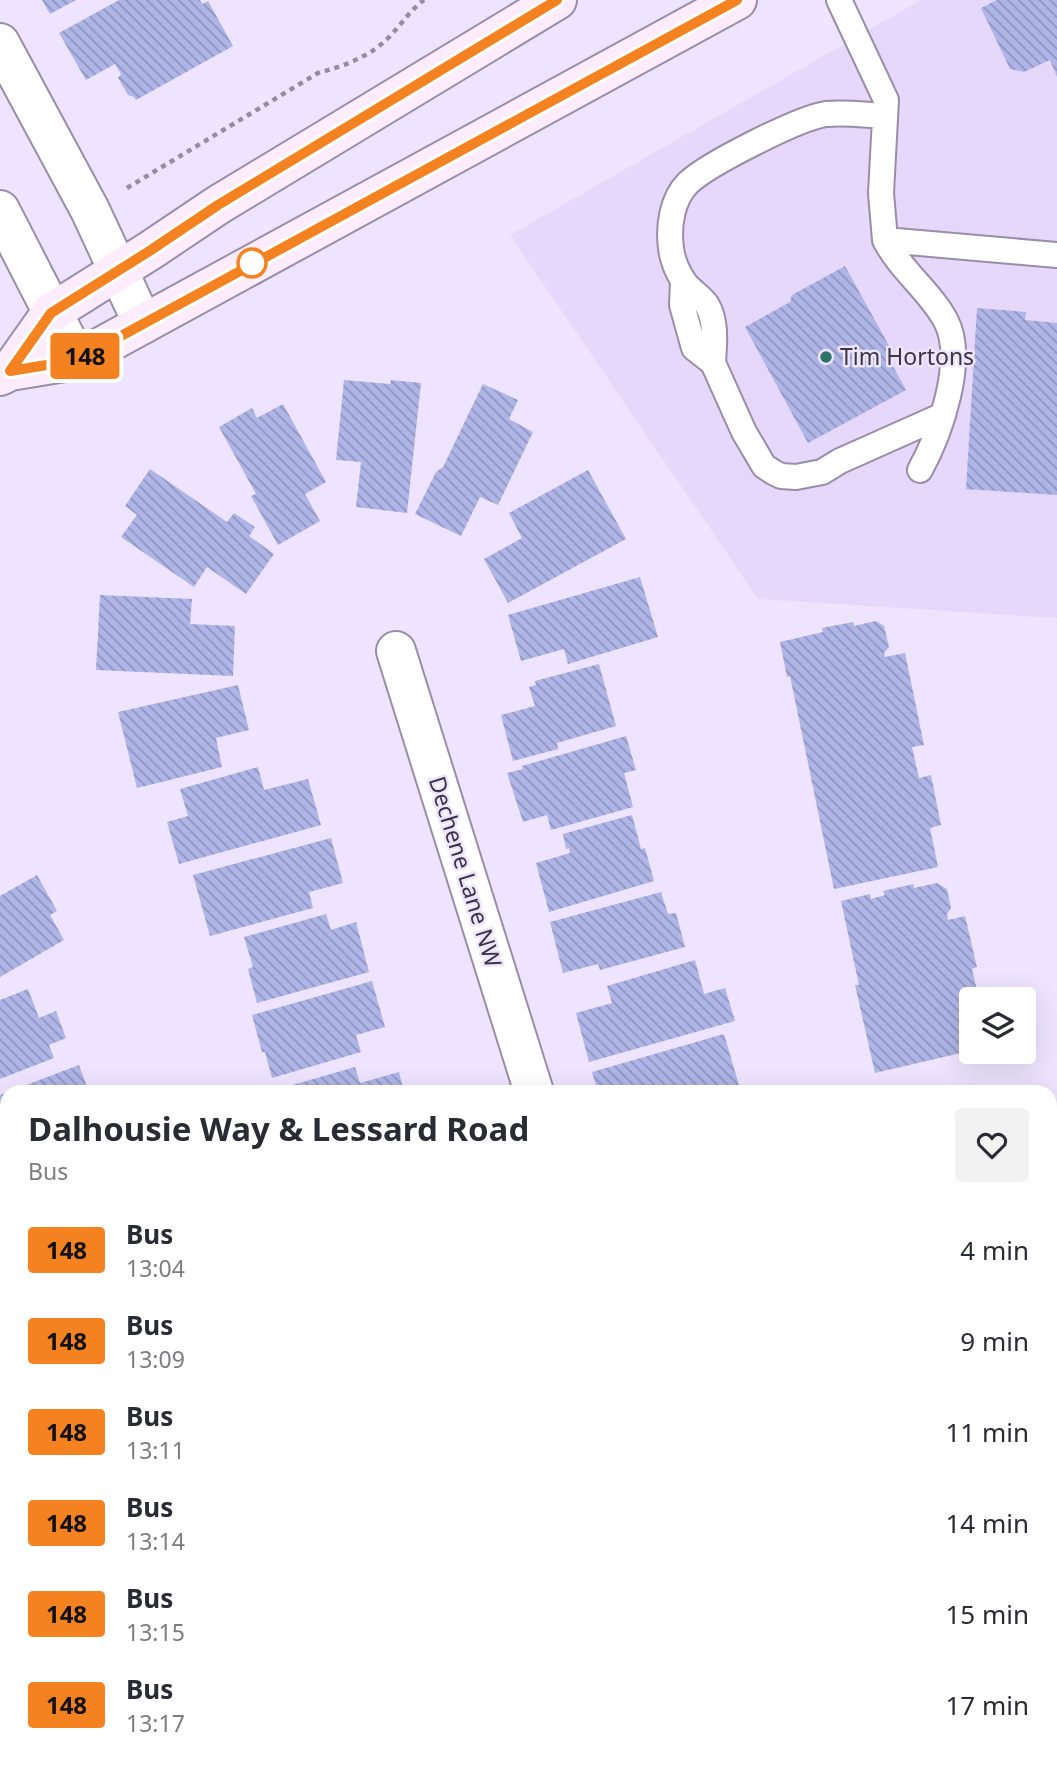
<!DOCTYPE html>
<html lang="en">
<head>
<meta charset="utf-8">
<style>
	:root { --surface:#fff; --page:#f2f2f3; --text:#2b2b33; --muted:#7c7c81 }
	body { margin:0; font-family:"Noto Sans",sans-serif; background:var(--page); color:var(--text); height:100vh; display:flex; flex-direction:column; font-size:26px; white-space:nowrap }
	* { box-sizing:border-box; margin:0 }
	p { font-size:23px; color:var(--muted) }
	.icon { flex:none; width:38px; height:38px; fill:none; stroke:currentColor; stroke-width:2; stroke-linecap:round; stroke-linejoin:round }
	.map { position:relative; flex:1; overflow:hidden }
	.drawer { position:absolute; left:0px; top:1085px; width:1057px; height:681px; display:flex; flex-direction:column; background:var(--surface); border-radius:21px 21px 0 0; box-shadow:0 7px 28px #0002 }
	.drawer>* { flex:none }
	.badge { padding:0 14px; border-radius:5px; font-size:24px; line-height:46px }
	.fabs { position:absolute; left:959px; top:987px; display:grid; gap:14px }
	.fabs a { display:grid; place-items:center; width:77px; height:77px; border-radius:7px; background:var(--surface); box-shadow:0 7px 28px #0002; font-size:35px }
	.map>.badge { position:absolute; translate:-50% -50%; box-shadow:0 0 0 4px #fff }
	.round { display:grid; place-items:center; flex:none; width:74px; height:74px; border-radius:7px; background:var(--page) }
	.head { display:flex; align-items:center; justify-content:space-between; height:119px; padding:0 28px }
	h1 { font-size:33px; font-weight:700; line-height:52px }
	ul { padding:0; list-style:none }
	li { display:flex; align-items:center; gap:21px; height:91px; padding:0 28px }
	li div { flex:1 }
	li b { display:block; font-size:26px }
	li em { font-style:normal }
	li .badge { min-width:77px; font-weight:700; text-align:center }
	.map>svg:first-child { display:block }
	.built { fill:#e5d8fa }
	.building { fill:url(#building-back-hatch) }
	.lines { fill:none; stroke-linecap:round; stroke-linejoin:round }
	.service-casing { stroke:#988ea7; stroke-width:28 }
	.minor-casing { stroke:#988ea7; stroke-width:42 }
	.tertiary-casing { stroke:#988ea7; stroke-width:42 }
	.secondary-casing { stroke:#988ea7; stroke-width:42 }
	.path { stroke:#948c9f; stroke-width:4.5; stroke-dasharray:5 5; stroke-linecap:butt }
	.service { stroke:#fff; stroke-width:24 }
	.minor { stroke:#fff; stroke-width:38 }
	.tertiary { stroke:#fff; stroke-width:38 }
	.secondary { stroke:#fdecfc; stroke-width:38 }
	.line-casing { stroke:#fff; stroke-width:16 }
	.line { stroke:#f58220; stroke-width:10 }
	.stop-dot { fill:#fff; stroke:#f58220; stroke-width:3.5 }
	.poi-dot { fill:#2f7468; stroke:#eee4ff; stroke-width:2.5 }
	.labels { text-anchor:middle; stroke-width:5; stroke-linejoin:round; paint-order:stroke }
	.poi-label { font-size:23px; fill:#3a3540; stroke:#eee4ff; text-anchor:start }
	.street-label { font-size:23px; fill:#3a3540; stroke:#eee4ff }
</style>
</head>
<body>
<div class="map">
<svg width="1057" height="1765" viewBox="0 0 1057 1765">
	<defs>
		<pattern id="building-back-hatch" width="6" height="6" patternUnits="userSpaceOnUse" patternTransform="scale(1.75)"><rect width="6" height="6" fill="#afb5e7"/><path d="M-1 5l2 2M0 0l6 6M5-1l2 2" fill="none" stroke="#8f94bd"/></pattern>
	</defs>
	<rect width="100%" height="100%" fill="#eee4ff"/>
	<path class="built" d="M921 0H1057V618L758 599 510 235Z"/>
	<path class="building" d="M42 0H76L50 14Z
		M119 0H200L202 4 208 1 233 46 136 100 134 97 128 95 118 78 121 74 115 64 86 80 59 33Z
		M997 0H1057V77L1050 60 1024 72 1010 69 981 8Z
		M845 266 893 353 890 361 906 390 808 443 745 327 790 302 792 295Z
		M977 308 1026 312 1025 320 1057 323V495L966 489Z
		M344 380 390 384 391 380 421 383 407 513 356 507 361 462 336 460Z
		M483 384 518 400 509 419 533 432 498 505 480 497 461 536 415 514 436 472 443 467Z
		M283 404 326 482 305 494 320 521 278 545 251 496 256 494 219 427 252 408 257 418Z
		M150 469 227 522 234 513 255 527 249 536 274 554 246 594 207 567 194 587 121 537 137 515 125 506Z
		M588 470 626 539 508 603 484 559 522 538 509 513Z
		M640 577 658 637 568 664 564 649 521 661 508 615Z
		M100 595 192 599 190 624 235 626 233 676 96 670Z
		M876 621 884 626 889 647 884 653 885 657 905 653 924 745 912 747 919 778 931 775 941 825 930 828 938 867 834 889 790 676 787 677 780 642 823 632 822 628 853 622 854 626Z
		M599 664 616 726 557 743 558 749 513 761 501 715 535 706 529 687 536 685 535 681Z
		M238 685 249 730 216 738 222 767 137 788 118 712Z
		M626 736 636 770 624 773 633 807 551 830 547 815 523 822 507 773 523 769 522 766Z
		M258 767 264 790 308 779 321 825 179 864 167 822 188 816 180 789Z
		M632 815 641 849 645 848 654 881 549 912 536 863 570 853 569 848 566 849 563 834Z
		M331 838 343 883 309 892 313 908 210 936 193 875Z
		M37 875 57 911 50 915 64 940 0 977V896Z
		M937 883 947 889 951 908 947 914 948 920 965 916 977 967 972 969 979 999H971V1053L965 1055V1052L875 1073 855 985H859L841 901 870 894 871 899 885 895 883 891 913 884 914 888Z
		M661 892 668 914 676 913 685 947 600 970 598 964 563 973 550 922Z
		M326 914 331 930 356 922 369 972 257 1003 248 969 253 967 244 937Z
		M695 960 704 994 725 988 735 1021 589 1062 576 1013 612 1003 607 986Z
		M372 981 385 1027 356 1035 361 1052 272 1078 265 1052H262L252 1015Z
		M28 989 39 1018 56 1011 66 1038 49 1045 54 1058 0 1079V1000Z
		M724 1034 741 1092H598L592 1072Z
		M79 1065 89 1092H8Z
		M355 1067 360 1083 399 1072 404 1092H284L282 1088Z
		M7 1092V1165L4 1167 0 1157V1095Z
		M7 1211V1259L0 1242V1214Z
		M1050 1293 1057 1294V1415L1050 1414Z
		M1057 1543V1664L1050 1665V1557L1054 1556 1052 1544Z
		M7 1627V1695L0 1697V1629Z
		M115 1759H142L116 1765Z
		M452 1759 487 1760 581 1759 580 1765H452Z
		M677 1759H796V1765H677Z
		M967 1759H1007L1015 1765H962Z"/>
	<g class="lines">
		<defs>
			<path id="service" d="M839 0 886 100 881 193 885 240 1057 255
				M885 240C901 271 930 291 946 321 966 360 940 434 920 470
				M683 281 682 305 694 348 713 363 744 432 764 466 773 472 781 476 796 477 822 472 840 461 941 416
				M713 363C714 345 717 322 707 305 702 297 691 291 685 283 678 274 672 259 671 248 668 226 672 199 688 183 708 164 799 118 826 114 846 112 865 115 885 116"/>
			<path id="minor" d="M0 43 90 210 143 324
				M0 210 77 360
				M396 651 534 1092
				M351 1765V1759"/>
			<path id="tertiary" d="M1050 1164H1057
				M0 1467 7 1464"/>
			<path id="secondary" d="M10 371 51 313 151 250 218 205 557 0
				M0 376 10 371 77 360 737 0"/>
		</defs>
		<use href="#service" class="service-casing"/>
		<use href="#minor" class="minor-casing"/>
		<use href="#tertiary" class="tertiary-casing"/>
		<use href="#secondary" class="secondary-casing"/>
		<path class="path" d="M127 188 318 73C343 66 367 58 386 40 400 27 409 11 424 0"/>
		<use href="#service" class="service"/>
		<use href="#minor" class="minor"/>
		<use href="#tertiary" class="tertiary"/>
		<use href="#secondary" class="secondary"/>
	</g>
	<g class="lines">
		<defs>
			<path id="line" d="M557 0 218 205 151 250 51 313 10 371 77 360 737 0"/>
		</defs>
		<use href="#line" class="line-casing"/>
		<use href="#line" class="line"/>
	</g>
	<circle class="stop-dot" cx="252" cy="263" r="14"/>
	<circle class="poi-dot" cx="826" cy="357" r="7"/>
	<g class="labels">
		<g class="poi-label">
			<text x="840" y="365">Tim Hortons</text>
		</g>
		<g class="street-label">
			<text transform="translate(465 872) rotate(73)" y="8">Dechene Lane NW</text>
		</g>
	</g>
</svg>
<div class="fabs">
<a><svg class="icon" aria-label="layers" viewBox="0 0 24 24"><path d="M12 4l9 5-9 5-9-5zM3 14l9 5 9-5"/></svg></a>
</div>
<b class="badge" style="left:85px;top:356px;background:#f58220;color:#111">148</b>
<section class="drawer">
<div class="head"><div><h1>Dalhousie Way &amp; Lessard Road</h1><p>Bus</p></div><a class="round"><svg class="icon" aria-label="heart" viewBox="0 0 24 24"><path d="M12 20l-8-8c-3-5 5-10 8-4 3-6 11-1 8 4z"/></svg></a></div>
<ul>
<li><span class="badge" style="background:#f58220;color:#111">148</span><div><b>Bus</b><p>13:04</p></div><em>4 min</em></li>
<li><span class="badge" style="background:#f58220;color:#111">148</span><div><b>Bus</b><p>13:09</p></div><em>9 min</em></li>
<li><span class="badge" style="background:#f58220;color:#111">148</span><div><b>Bus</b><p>13:11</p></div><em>11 min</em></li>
<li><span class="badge" style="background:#f58220;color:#111">148</span><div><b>Bus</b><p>13:14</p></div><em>14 min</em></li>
<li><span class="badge" style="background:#f58220;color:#111">148</span><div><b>Bus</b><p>13:15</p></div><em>15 min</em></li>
<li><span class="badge" style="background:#f58220;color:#111">148</span><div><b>Bus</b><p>13:17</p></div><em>17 min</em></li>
</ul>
</section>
</div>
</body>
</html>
